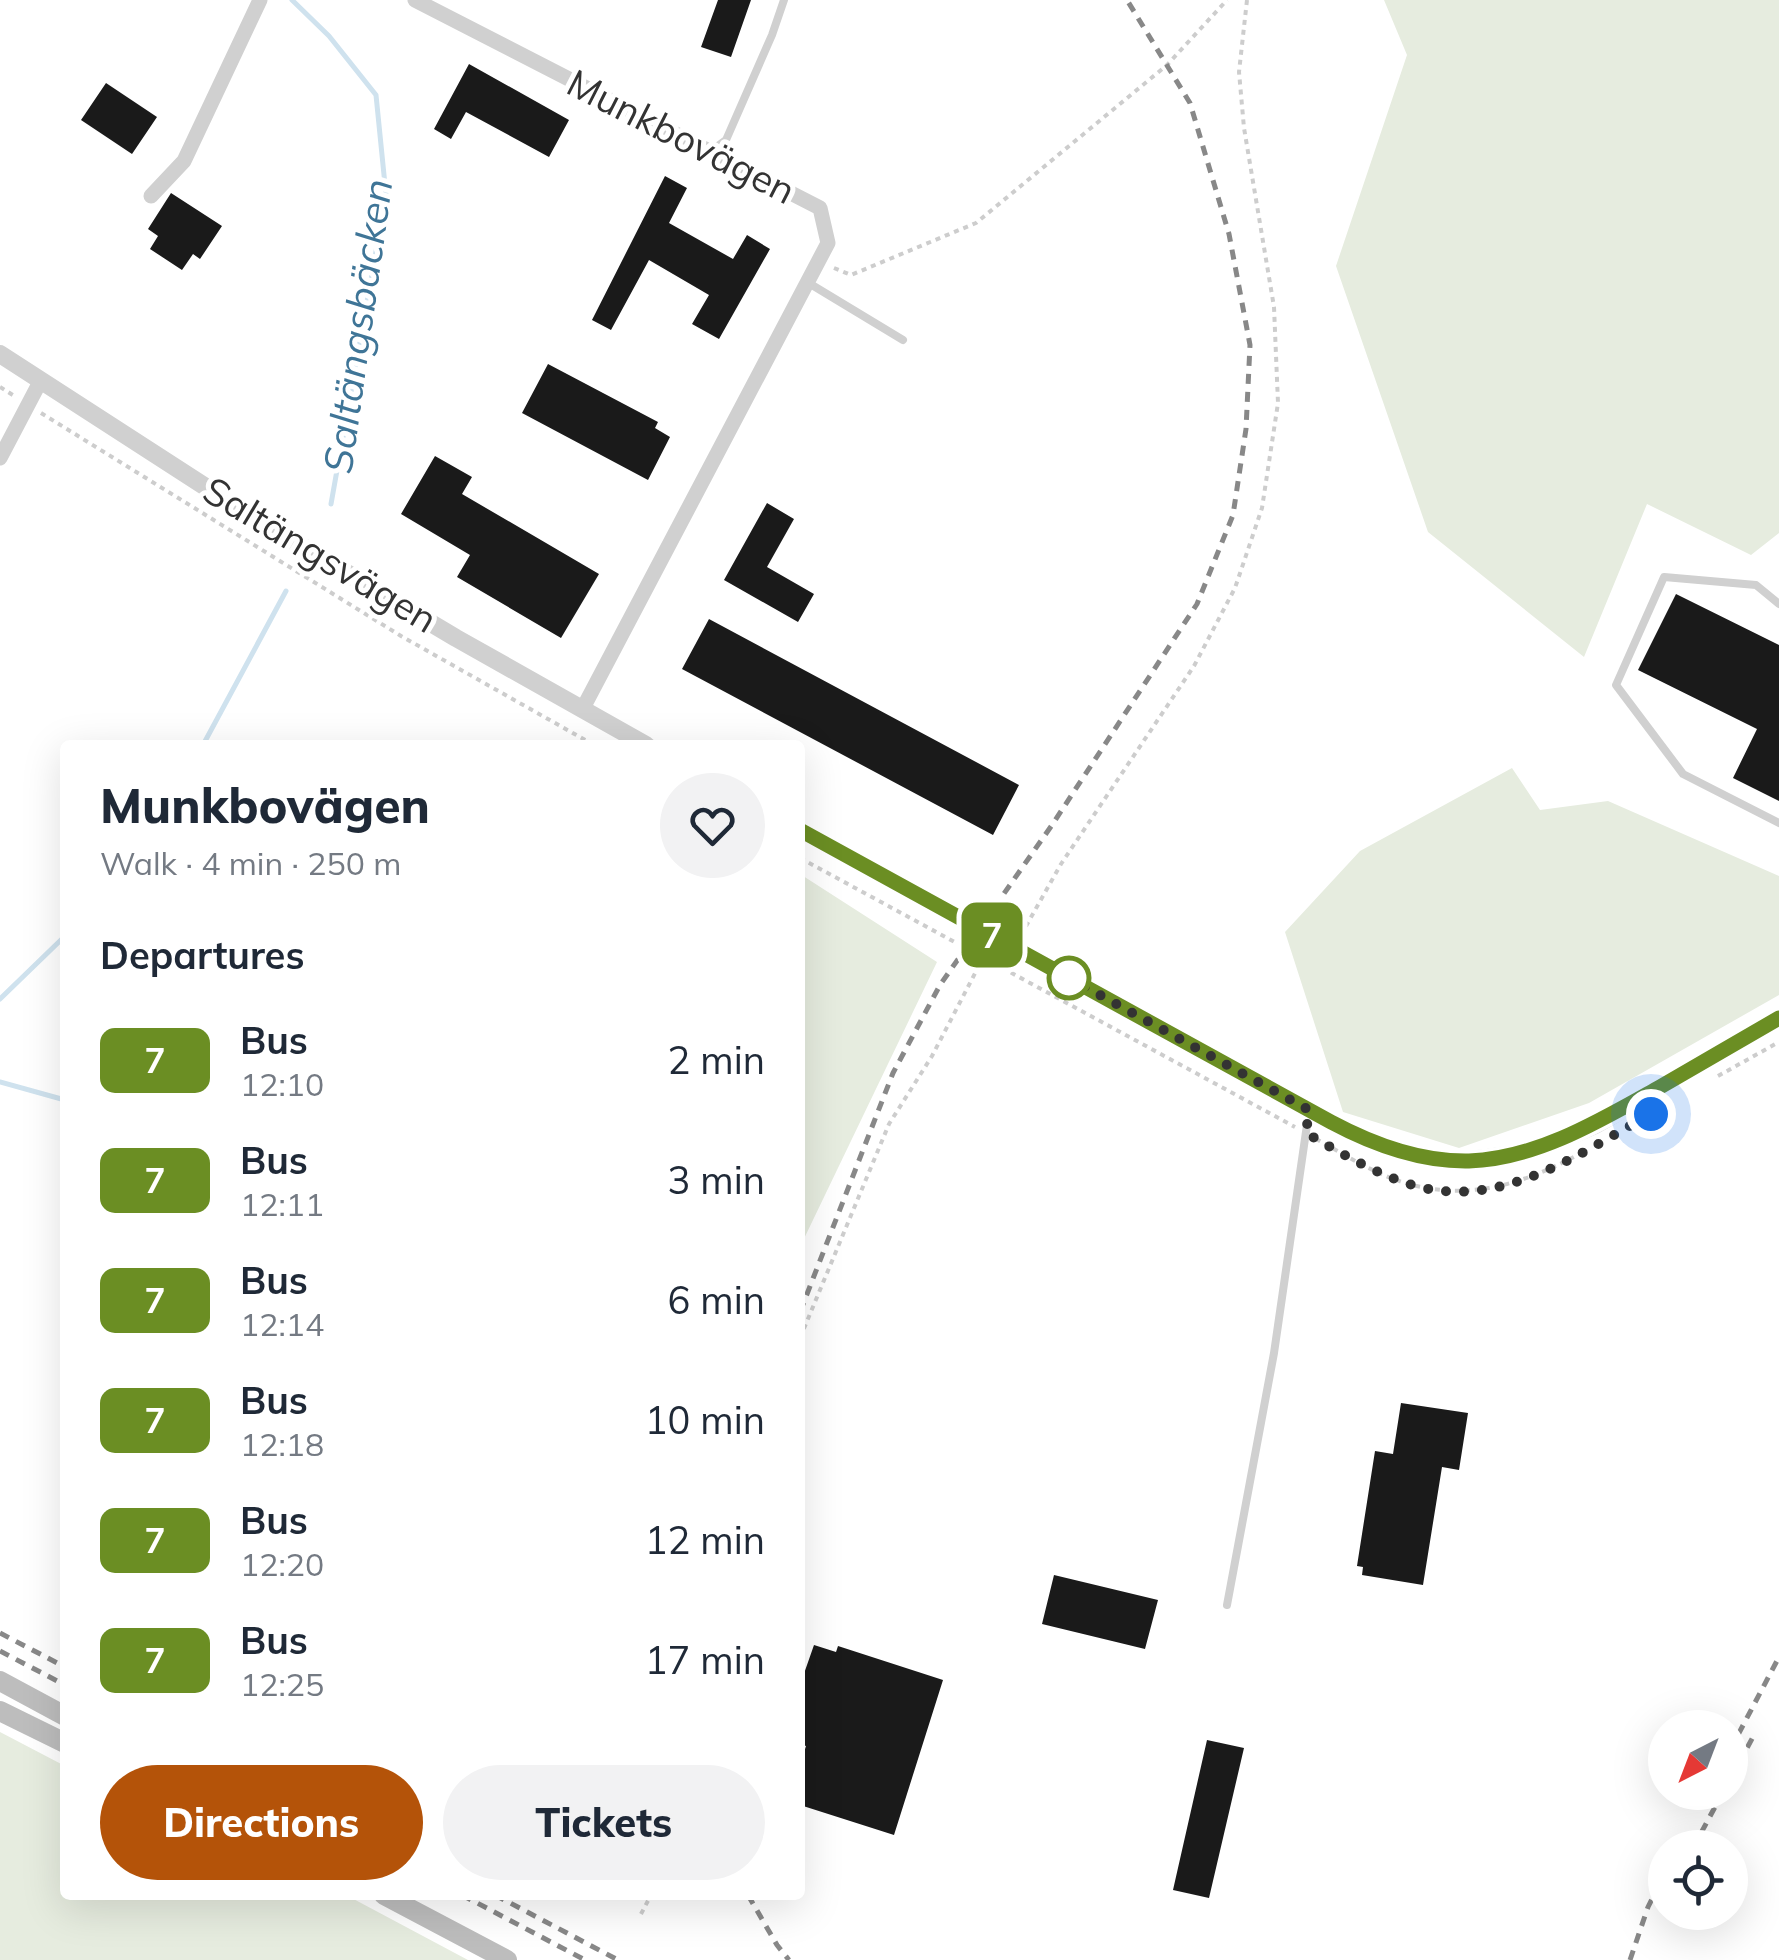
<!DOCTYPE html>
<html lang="en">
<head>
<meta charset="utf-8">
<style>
	:root { --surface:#fff; --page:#f2f2f3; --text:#1f2937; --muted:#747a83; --accent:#b45309 }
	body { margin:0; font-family:Mulish,sans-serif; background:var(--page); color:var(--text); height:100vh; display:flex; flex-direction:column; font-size:38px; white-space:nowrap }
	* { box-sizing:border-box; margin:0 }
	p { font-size:32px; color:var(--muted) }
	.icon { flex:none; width:55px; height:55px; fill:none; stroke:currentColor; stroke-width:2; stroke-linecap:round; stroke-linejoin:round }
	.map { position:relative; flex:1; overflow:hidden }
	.details { position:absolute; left:60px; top:740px; width:745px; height:1160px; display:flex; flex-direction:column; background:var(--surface); border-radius:10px; box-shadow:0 10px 40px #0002 }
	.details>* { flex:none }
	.badge { padding:0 20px; border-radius:15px; font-size:35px; line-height:65px }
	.needle { width:65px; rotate:222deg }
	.controls { position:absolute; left:1648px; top:1710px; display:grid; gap:20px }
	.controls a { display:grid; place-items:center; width:100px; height:100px; border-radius:50%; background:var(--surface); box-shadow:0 10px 40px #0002; font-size:50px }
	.you { position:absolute; width:50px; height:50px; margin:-25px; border:8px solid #fff; border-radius:50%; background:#1a73e8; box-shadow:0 0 0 15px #1a73e833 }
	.map>.badge { position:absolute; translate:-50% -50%; box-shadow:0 0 0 5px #fff }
	h2 { padding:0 40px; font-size:38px; line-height:90px }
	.round { display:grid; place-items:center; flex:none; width:105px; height:105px; border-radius:52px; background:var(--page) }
	.overview { display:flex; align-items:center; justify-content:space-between; height:170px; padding:0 40px }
	h1 { font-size:48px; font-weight:800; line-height:75px }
	.action { display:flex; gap:20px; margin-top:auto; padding:20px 40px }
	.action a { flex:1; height:115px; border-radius:60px; background:var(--accent); color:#fff; font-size:40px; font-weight:800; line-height:115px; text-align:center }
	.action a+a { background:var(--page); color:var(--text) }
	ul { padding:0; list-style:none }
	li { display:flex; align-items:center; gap:30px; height:120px; padding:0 40px }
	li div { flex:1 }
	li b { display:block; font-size:38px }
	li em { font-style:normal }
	li .badge { min-width:110px; font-weight:700; text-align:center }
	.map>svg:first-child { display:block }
	.green { fill:#e6ecdf }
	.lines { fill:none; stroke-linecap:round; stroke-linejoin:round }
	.stream { stroke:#cfe2ee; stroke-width:5 }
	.building { fill:#1a1a1a }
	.path { stroke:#cdcdcd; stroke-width:4; stroke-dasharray:5 5; stroke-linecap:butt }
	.service { stroke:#d0d0d0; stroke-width:8 }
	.minor { stroke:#d0d0d0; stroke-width:15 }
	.tertiary { stroke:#d0d0d0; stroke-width:18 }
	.secondary { stroke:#bdbdbd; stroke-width:20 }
	.rail { stroke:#888; stroke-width:5; stroke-dasharray:10 8; stroke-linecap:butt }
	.line-casing { stroke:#fff; stroke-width:22 }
	.line { stroke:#6b8e23; stroke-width:15 }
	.walk { stroke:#333; stroke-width:10; stroke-dasharray:0 18 }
	.stop-dot { fill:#fff; stroke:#6b8e23; stroke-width:5 }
	.labels { text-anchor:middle; stroke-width:10; stroke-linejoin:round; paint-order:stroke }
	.street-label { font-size:38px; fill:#333; stroke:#fff }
	.water-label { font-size:40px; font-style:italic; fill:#3f7597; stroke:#fff }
</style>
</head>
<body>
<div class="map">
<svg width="1779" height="1960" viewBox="0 0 1779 1960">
	<rect width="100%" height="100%" fill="#fff"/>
	<path class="green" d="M1384 0H1779V533L1751 555 1647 504 1584 657 1428 532 1336 266 1407 55Z
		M1512 768 1540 810 1608 801 1779 876V995L1589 1103 1459 1148 1343 1112 1285 932 1360 851Z
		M800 874 937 962 800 1247Z
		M0 1732 65 1766V1895H346L468 1960H0Z"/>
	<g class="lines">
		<path class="stream" d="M292 0 329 36 376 95 386 195 331 504
			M203 745 286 591
			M0 999 65 936
			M0 1082 65 1100"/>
	</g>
	<path class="building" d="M718 0H751L731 57 701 47Z
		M469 64 569 120 549 157 466 112 451 139 434 129Z
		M106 83 157 117 132 154 81 120Z
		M665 176 687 188 669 223 733 259 747 235 770 249 719 339 692 324 709 295 649 260 611 330 592 320Z
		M171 193 222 226 200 259 193 254 182 270 150 249 158 236 148 229Z
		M548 364 658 422 655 428 670 437 648 480 522 413Z
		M435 456 472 477 462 494 599 574 561 638 457 577 470 555 401 514Z
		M767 503 794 519 767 567 814 594 798 622 724 580Z
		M1676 594 1779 645V801L1733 778 1757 729 1638 670Z
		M709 619 1019 785 993 835 682 669Z
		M1401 1403 1468 1413 1459 1470 1442 1467 1423 1585 1362 1575 1363 1567 1357 1566 1375 1451 1393 1454Z
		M1054 1575 1158 1600 1145 1649 1042 1624Z
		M814 1645 836 1652 838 1646 943 1680 894 1835 800 1805V1765L806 1746 800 1744V1685Z
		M1207 1740 1244 1748 1209 1898 1173 1890Z"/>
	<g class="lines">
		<path class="path" d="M834 268 851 275 976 223 1167 65 1227 0
			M0 387 16 397
			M41 413 401 636 594 745
			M800 858 1295 1127
			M1021 935 1061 864 1194 666 1235 588 1262 508 1278 403 1274 307 1244 128 1239 72 1247 0
			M1718 1076 1779 1042
			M1316 1139C1349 1157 1384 1180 1421 1187 1480 1199 1532 1180 1583 1152
			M800 1338 889 1124 932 1056 983 958
			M641 1914 651 1895"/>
		<path class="service" d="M711 151 726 140 772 35 784 0
			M807 282 903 340
			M1779 604 1756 585 1664 577 1616 685 1683 774 1779 823
			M1227 1605 1274 1353 1309 1111"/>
		<path class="minor" d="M415 0 820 208 828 243 582 710
			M151 196 184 161 260 0
			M0 458 41 380"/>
		<path class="tertiary" d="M0 354 246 513 456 638 646 745
			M800 830 1309 1111C1347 1130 1387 1152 1429 1158 1482 1166 1545 1149 1593 1126 1618 1113 1642 1097 1666 1083 1704 1062 1741 1040 1779 1018"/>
		<path class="secondary" d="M0 1681 65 1716
			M0 1711 65 1743
			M384 1895 507 1960"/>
		<path class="rail" d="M800 1312 893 1073 940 985 1052 825 1197 604 1233 515 1246 429 1250 345 1229 234 1190 103 1127 0
			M0 1633 65 1667
			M0 1651 65 1685
			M1730 1750 1779 1657
			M1730 1779 1753 1737
			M1693 1848 1723 1792
			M462 1895 585 1960
			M495 1895 618 1960
			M748 1895 777 1945 789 1960
			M1630 1960 1648 1907 1665 1873"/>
	</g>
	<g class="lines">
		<defs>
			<path id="line" d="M800 830 1331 1122C1374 1145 1420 1162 1469 1161 1537 1159 1603 1119 1660 1087 1700 1064 1739 1041 1779 1018"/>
		</defs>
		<use href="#line" class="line-casing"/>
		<use href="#line" class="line"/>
		<path class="walk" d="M1069 978 1309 1110 1306 1133C1341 1153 1377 1175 1416 1186 1502 1210 1580 1153 1651 1114"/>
	</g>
	<circle class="stop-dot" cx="1069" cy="978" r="20"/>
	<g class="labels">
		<g class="street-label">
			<text transform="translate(681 137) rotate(27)" y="13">Munkbovägen</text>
			<text transform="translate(320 555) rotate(31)" y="13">Saltängsvägen</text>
		</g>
		<g class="water-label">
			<text transform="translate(358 326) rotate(-82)" y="14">Saltängsbäcken</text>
		</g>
	</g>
</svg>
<div class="controls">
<a><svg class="needle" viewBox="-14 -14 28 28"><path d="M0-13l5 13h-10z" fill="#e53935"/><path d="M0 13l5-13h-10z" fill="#747a83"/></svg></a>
<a><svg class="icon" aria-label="locate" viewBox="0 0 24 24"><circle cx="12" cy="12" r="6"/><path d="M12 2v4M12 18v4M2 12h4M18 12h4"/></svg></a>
</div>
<div class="you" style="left:1651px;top:1114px"></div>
<b class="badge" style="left:992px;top:935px;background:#6b8e23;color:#fff">7</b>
<section class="details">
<div class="overview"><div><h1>Munkbovägen</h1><p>Walk · 4 min · 250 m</p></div><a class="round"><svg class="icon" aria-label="heart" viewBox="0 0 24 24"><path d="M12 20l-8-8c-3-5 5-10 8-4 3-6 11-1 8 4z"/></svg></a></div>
<h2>Departures</h2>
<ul>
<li><span class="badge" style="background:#6b8e23;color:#fff">7</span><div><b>Bus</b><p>12:10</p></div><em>2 min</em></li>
<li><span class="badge" style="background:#6b8e23;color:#fff">7</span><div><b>Bus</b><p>12:11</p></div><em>3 min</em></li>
<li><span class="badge" style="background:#6b8e23;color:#fff">7</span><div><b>Bus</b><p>12:14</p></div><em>6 min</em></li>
<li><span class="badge" style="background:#6b8e23;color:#fff">7</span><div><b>Bus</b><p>12:18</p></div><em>10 min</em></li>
<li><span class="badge" style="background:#6b8e23;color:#fff">7</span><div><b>Bus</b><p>12:20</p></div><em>12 min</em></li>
<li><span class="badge" style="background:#6b8e23;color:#fff">7</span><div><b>Bus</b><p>12:25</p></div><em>17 min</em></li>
</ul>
<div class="action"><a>Directions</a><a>Tickets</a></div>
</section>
</div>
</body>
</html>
